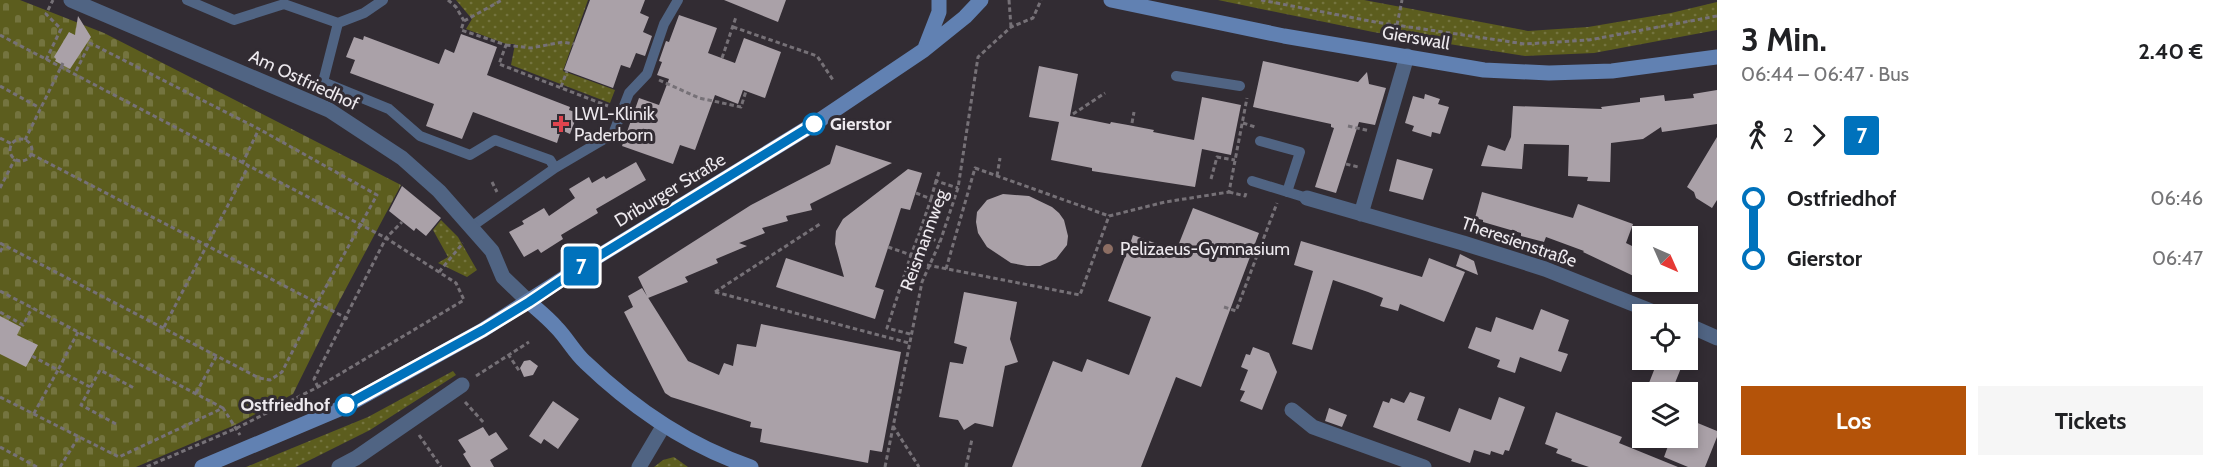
<!DOCTYPE html>
<html lang="de">
<head>
<meta charset="utf-8">
<style>
	:root { --surface:#fff; --page:#f6f6f6; --text:#202124; --muted:#757577; --accent:#b45309 }
	body { margin:0; font-family:Cabin,sans-serif; background:var(--page); color:var(--text); height:100vh; display:flex; flex-direction:column; font-size:22px; white-space:nowrap }
	* { box-sizing:border-box; margin:0 }
	p { font-size:20px; color:var(--muted) }
	.icon { flex:none; width:33px; height:33px; fill:none; stroke:currentColor; stroke-width:2; stroke-linecap:round; stroke-linejoin:round }
	.map { position:relative; flex:1; overflow:hidden }
	.drawer { display:flex; flex-direction:column; background:var(--surface); width:510px }
	.drawer>* { flex:none }
	.badge { padding:0 12px; border-radius:4px; font-size:21px; line-height:39px }
	.needle { width:39px; rotate:135deg }
	.fabs { position:absolute; left:1632px; top:226px; display:grid; gap:12px }
	.fabs a { display:grid; place-items:center; width:66px; height:66px; border-radius:0px; background:var(--surface); box-shadow:0 3px 9px #0003; font-size:30px }
	.map>.badge { position:absolute; translate:-50% -50%; box-shadow:0 0 0 3px #fff }
	.legs { display:flex; align-items:center; gap:9px; height:66px; padding:0 24px; font-size:20px }
	.legs p { margin-inline-start:auto }
	.overview { display:flex; align-items:center; justify-content:space-between; height:102px; padding:0 24px }
	h1 { font-size:33px; font-weight:700; line-height:45px }
	.primary-button { display:flex; gap:12px; margin-top:auto; padding:12px 24px }
	.primary-button a { flex:1; height:69px; border-radius:0px; background:var(--accent); color:#fff; font-size:24px; font-weight:700; line-height:69px; text-align:center }
	.primary-button a+a { background:var(--page); color:var(--text) }
	ul { padding:0 24px; list-style:none }
	li { display:flex; align-items:center; gap:21px; height:60px; font-size:22px }
	li i { display:grid; place-items:center; width:9px; height:100%; margin:0 8px; background:currentColor }
	li i::after { content:''; width:15px; height:15px; margin:-8px; border:4px solid; border-radius:50%; background:var(--surface) }
	li p { margin-inline-start:auto }
	li:first-child i { background:linear-gradient(#0000 50%,currentColor 0) }
	li:last-child i { background:linear-gradient(currentColor 50%,#0000 0) }
	main { display:flex; flex:1; min-height:0 }
	.map>svg:first-child { display:block }
	.grass { fill:url(#grass-dots) }
	.cemetery { fill:url(#cemetery-stones) }
	.building { fill:#aaa1a8 }
	.lines { fill:none; stroke-linecap:round; stroke-linejoin:round }
	.path { stroke:#767177; stroke-width:3; stroke-dasharray:4.5 3; stroke-linecap:butt }
	.lane { stroke:#506483; stroke-width:10 }
	.street { stroke:#506483; stroke-width:15 }
	.secondary { stroke:#6181b2; stroke-width:15 }
	.line-1-casing { stroke:#fff; stroke-width:14 }
	.line-1 { stroke:#0072bc; stroke-width:9 }
	.health-dot { fill:#e0444e; stroke:#322c33; stroke-width:2 }
	.stop-1-dot { fill:#fff; stroke:#0072bc; stroke-width:3 }
	.education-dot { fill:#8d6e63; stroke:#322c33; stroke-width:2 }
	.labels { text-anchor:middle; stroke-width:6; stroke-linejoin:round; paint-order:stroke }
	.street-label { font-size:18px; fill:#ede9ee; stroke:#322c33 }
	.poi-label { font-size:18px; fill:#ede9ee; stroke:#322c33; text-anchor:start }
	.stop-label { font-size:18px; font-weight:bold; fill:#ede9ee; stroke:#322c33; text-anchor:start }
</style>
</head>
<body>
<main>
<div class="map">
<svg width="1717" height="467" viewBox="0 0 1717 467">
	<defs>
		<pattern id="grass-dots" width="8" height="8" patternUnits="userSpaceOnUse" patternTransform="scale(1.5)"><rect width="8" height="8" fill="#5c5d1e"/><path d="M2 2h.1M6 6h.1" fill="none" stroke="#74743f" stroke-width="1.8" stroke-linecap="round"/></pattern>
		<pattern id="cemetery-stones" width="16" height="16" patternUnits="userSpaceOnUse" patternTransform="scale(1.5)"><rect width="16" height="16" fill="#5c5d1e"/><path d="M2 7V4a2 2 0 0 1 4 0v3zM10 15v-3a2 2 0 0 1 4 0v3z" fill="#74743f"/></pattern>
	</defs>
	<rect width="100%" height="100%" fill="#322c33"/>
	<path class="grass" d="M456 0H588L563 71 615 90 610 103 511 65 515 44H506L466 29 472 19Z
		M1218 0H1364L1528 31 1588 27 1671 13 1717 2V30L1594 53 1525 56 1373 32Z
		M441 220 458 237 477 270 467 277 438 263 448 257 433 230Z
		M453 371 456 375 370 430 296 467H246L368 417Z
		M674 457 688 467H654L663 460Z"/>
	<path class="cemetery" d="M0 0H20L104 33 401 185 334 311 293 394 235 425 136 467H0Z"/>
	<path class="building" d="M590 0H645L640 13 649 17 643 32 652 36 645 56 636 53 630 68 621 65 613 88 564 70Z
		M724 0H786L778 22Z
		M679 15 717 28 708 53 735 63 744 38 781 52 765 98 743 90 738 104 715 95 695 150 680 145 673 164 622 146 639 98 659 105 669 79 657 75 662 62 659 61 666 41 669 42Z
		M78 16 91 37 70 69 55 61 56 59 54 57 69 32 75 35Z
		M461 34 497 47 487 75 570 107 569 110 578 113 570 134 561 130 557 143 473 112 462 139 426 126 434 104 350 73 355 60 346 57 354 37 363 40 364 36 439 64 445 49 454 53Z
		M1263 61 1358 82 1367 72 1369 84 1386 88 1375 125 1359 122 1336 193 1315 187 1334 128 1331 127V124L1253 107Z
		M1039 66 1078 74 1070 116 1110 124 1111 122 1128 125 1154 130 1153 132 1194 140 1202 97 1241 105 1231 155 1202 149 1195 187 1092 171V168L1051 160 1059 122 1029 117Z
		M1717 90V124L1662 132 1661 127 1643 139 1611 143 1610 182 1587 181 1588 177 1568 176 1569 145 1524 144 1522 169 1481 166 1488 145 1505 151 1511 137 1513 106 1602 109 1601 107 1640 102V98L1664 95 1665 101 1694 98 1693 94Z
		M1425 94 1440 99 1438 104 1449 107 1440 134 1432 132 1431 137 1412 131 1414 126 1405 123 1413 96 1424 99Z
		M1717 137V200L1712 208 1696 198 1694 192 1687 187Z
		M836 145 892 163 810 204 812 210 786 216 788 221 762 228 765 233 739 243 747 246 716 259 718 263 685 277 688 282 648 298 638 277 751 205 830 164Z
		M1397 159 1433 169 1423 200 1389 191Z
		M636 162 646 180 596 209 598 213 561 235 563 239 541 253 538 249 524 257 509 232 524 224 522 221 544 208 549 216 575 198 569 189 589 177 592 183 604 176 606 179Z
		M908 169 922 173 910 210 901 208 891 239 875 287 884 290 875 319 776 287 786 258 844 277 835 244 836 231 843 219Z
		M402 186 441 218 426 236 416 228 414 231 389 211Z
		M1482 192 1573 218 1578 204 1633 224 1626 243 1642 251V280L1583 252 1584 251 1546 237 1544 242 1521 236V233L1483 222V220L1475 218Z
		M1003 194 1029 196 1052 207 1059 213 1064 220 1068 236 1067 245 1056 259 1040 266H1027L1011 263 987 247 978 233 976 222 977 212 987 200Z
		M1193 208 1259 233 1201 387 1176 377 1141 467H1012L1053 361 1082 372 1087 359 1129 375 1151 317 1108 301 1130 244 1133 235 1176 251Z
		M1301 241 1422 277 1429 258 1465 272 1444 322 1400 304 1398 311 1380 306 1383 298 1368 292 1333 280 1312 350 1292 344 1313 271 1294 265Z
		M1460 254 1474 261 1478 275 1456 266Z
		M642 288 688 361 719 375 724 363 733 366 737 344 756 347 761 324 901 352 882 452 870 450 868 463 760 442 762 429 750 427 751 422 671 397 665 393 624 312 633 307 628 296Z
		M964 292 1017 302 1010 339 1018 362 1005 366 993 427 975 423 964 430 958 420 939 417 950 362 963 364 967 347 954 343Z
		M1541 309 1569 320 1558 351 1568 354 1561 372 1520 357 1515 373 1497 367 1500 360 1468 348 1476 327 1491 332 1496 317 1533 330Z
		M0 316 21 327 17 335 38 345 26 367 0 354Z
		M1253 347 1269 353 1277 372 1262 410 1240 401 1245 391 1240 390 1248 370 1241 367 1246 354 1250 355Z
		M530 360 538 366 533 375 524 377 520 368 524 361Z
		M1658 360 1681 368 1671 393H1660L1647 388Z
		M1410 392 1425 397 1417 420 1450 432 1459 408 1491 420 1499 397 1525 407 1509 451 1505 450 1503 455 1491 451 1490 455 1474 450 1470 463 1373 427 1383 401 1389 403 1391 398 1404 403Z
		M553 401 579 419 558 449 544 439 541 444 529 436Z
		M1329 408 1347 415 1342 427 1325 421Z
		M1556 412 1622 437 1619 443 1678 467H1589L1571 461 1572 459 1556 453 1558 449 1545 444Z
		M1688 419 1717 431V437L1705 467H1688L1664 457 1671 438H1688Z
		M483 427 489 436 496 432 508 449 490 460 494 467H471L463 454 466 452 458 440Z"/>
	<g class="lines">
		<path class="path" d="M448 0 456 7 464 21 461 30 506 45 499 64 608 106
			M1009 0 1011 27
			M1261 0 1375 22 1525 44 1589 40 1717 16
			M464 21 502 0
			M1397 25 1402 0
			M733 27 817 56 833 80
			M0 35 386 238 456 283 464 300 318 387 237 428 146 467
			M506 45 531 48 563 42 574 44
			M722 58 736 17
			M46 60 61 29 46 14 53 0
			M659 80 699 98 741 107 746 91
			M0 86 40 108
			M561 87 567 71
			M1073 114 1105 93
			M1132 123 1134 112
			M1243 123 1255 127
			M1348 126 1370 131
			M0 138 12 144
			M10 150a11 11 0 1 1 22 0a11 11 0 1 1-22 0Z
			M25 140 63 63
			M31 154 350 320
			M242 164 259 129
			M1346 164 1358 167
			M939 172 936 181 958 188
			M997 176 1000 158
			M1211 179 1217 157 1235 160
			M492 182 497 192
			M0 188 15 159
			M1229 192 1245 196 1246 193
			M916 193 931 199 919 234
			M931 199 936 181
			M0 243 259 378 270 380 282 372 318 301 377 195 259 129 90 43 74 75
			M888 247 911 255 919 234 940 242
			M0 252 4 245
			M927 265 1080 295 1109 216 1165 202 1229 192 1247 98
			M946 269 975 168 1109 216
			M439 272 463 243
			M0 291 223 408
			M715 292 909 343
			M715 292 820 224
			M1224 307 1236 311 1277 203
			M0 312 23 325 32 308
			M164 327 248 167
			M78 332 58 370 90 387
			M910 334 887 328 911 255
			M508 354 520 372
			M32 356 58 370 33 415
			M476 376 529 342
			M318 387 314 379 386 238 402 222
			M196 393 217 355
			M0 397 119 457 223 408 240 435
			M465 402 484 423
			M116 424 81 405 100 370 134 388
			M893 426 919 467
			M419 435 441 467
			M0 447 37 467
			M60 467 78 438
			M885 467 922 282 940 242 958 188 978 57 1011 27 1033 18 1041 0
			M966 467 972 439"/>
		<path class="lane" d="M187 0 234 20 284 4 338 23 323 82 389 109 420 136 470 155 495 140 550 160 555 168
			M338 23 364 13 383 0
			M1176 76 1240 86
			M1260 141 1300 152 1287 192
			M1252 181 1307 198
			M471 227 555 168 613 134 629 93 647 74 664 24 678 0"/>
		<path class="street" d="M71 0 329 110 402 158 439 191 492 251 503 277 529 302
			M1307 198 1463 243 1545 269 1661 315
			M1361 214 1407 56
			M1688 325 1717 338
			M1292 410 1313 427 1424 467
			M339 467 356 458 462 385
			M639 467 664 425"/>
		<path class="secondary" d="M1111 0 1284 36 1484 70 1549 73 1612 71 1717 57
			M925 48 939 12V0
			M529 302C538 310 548 318 556 327 567 338 574 352 585 362 633 408 689 446 751 467
			M202 467 344 407 483 330 581 267 814 124 924 50 965 17 981 0"/>
	</g>
	<g class="lines">
		<defs>
			<path id="line-1" d="M346 405 483 330 529 302 581 267 814 124"/>
		</defs>
		<use href="#line-1" class="line-1-casing"/>
		<use href="#line-1" class="line-1"/>
	</g>
	<path class="health-dot" d="M558 115h6v6h6v6h-6v6h-6v-6h-6v-6h6z"/>
	<g class="stop-1-dot">
		<circle cx="814" cy="124" r="10"/>
		<circle cx="346" cy="405" r="10"/>
	</g>
	<circle class="education-dot" cx="1108" cy="249" r="6"/>
	<g class="labels">
		<g class="street-label">
			<text transform="translate(1416 38) rotate(10)" y="6">Gierswall</text>
			<text transform="translate(304 80) rotate(25)" y="6">Am Ostfriedhof</text>
			<text transform="translate(670 190) rotate(-31)" y="6">Driburger Straße</text>
			<text transform="translate(924 240) rotate(-70)" y="6">Reismannweg</text>
			<text transform="translate(1519 242) rotate(19)" y="6">Theresienstraße</text>
		</g>
		<g class="poi-label">
			<text x="574" y="120">LWL-Klinik<tspan x="574" dy="21">Paderborn</tspan></text>
			<text x="1120" y="255">Pelizaeus-Gymnasium</text>
		</g>
		<g class="stop-label">
			<text x="830" y="130">Gierstor</text>
			<text x="330" y="411" text-anchor="end">Ostfriedhof</text>
		</g>
	</g>
</svg>
<div class="fabs">
<a><svg class="needle" viewBox="-14 -14 28 28"><path d="M0-13l5 13h-10z" fill="#e53935"/><path d="M0 13l5-13h-10z" fill="#757577"/></svg></a>
<a><svg class="icon" aria-label="locate" viewBox="0 0 24 24"><circle cx="12" cy="12" r="6"/><path d="M12 2v4M12 18v4M2 12h4M18 12h4"/></svg></a>
<a><svg class="icon" aria-label="layers" viewBox="0 0 24 24"><path d="M12 4l9 5-9 5-9-5zM3 14l9 5 9-5"/></svg></a>
</div>
<b class="badge" style="left:581px;top:266px;background:#0072bc;color:#fff">7</b>
</div>
<section class="drawer">
<div class="overview"><div><h1>3 Min.</h1><p>06:44 – 06:47 · Bus</p></div><b>2.40 €</b></div>
<div class="legs"><svg class="icon" aria-label="walk" viewBox="0 0 24 24"><circle cx="13" cy="4" r="2"/><path d="M13 8l-2 6 4 7M11 14l-3 7M7 12l3-4h3l4 4"/></svg>2<svg class="icon" aria-label="forward" viewBox="0 0 24 24"><path d="M9 5l7 7-7 7"/></svg><b class="badge" style="background:#0072bc;color:#fff">7</b></div>
<ul>
<li><i style="color:#0072bc"></i><b>Ostfriedhof</b><p>06:46</p></li>
<li><i style="color:#0072bc"></i><b>Gierstor</b><p>06:47</p></li>
</ul>
<div class="primary-button"><a>Los</a><a>Tickets</a></div>
</section>
</main>
</body>
</html>
